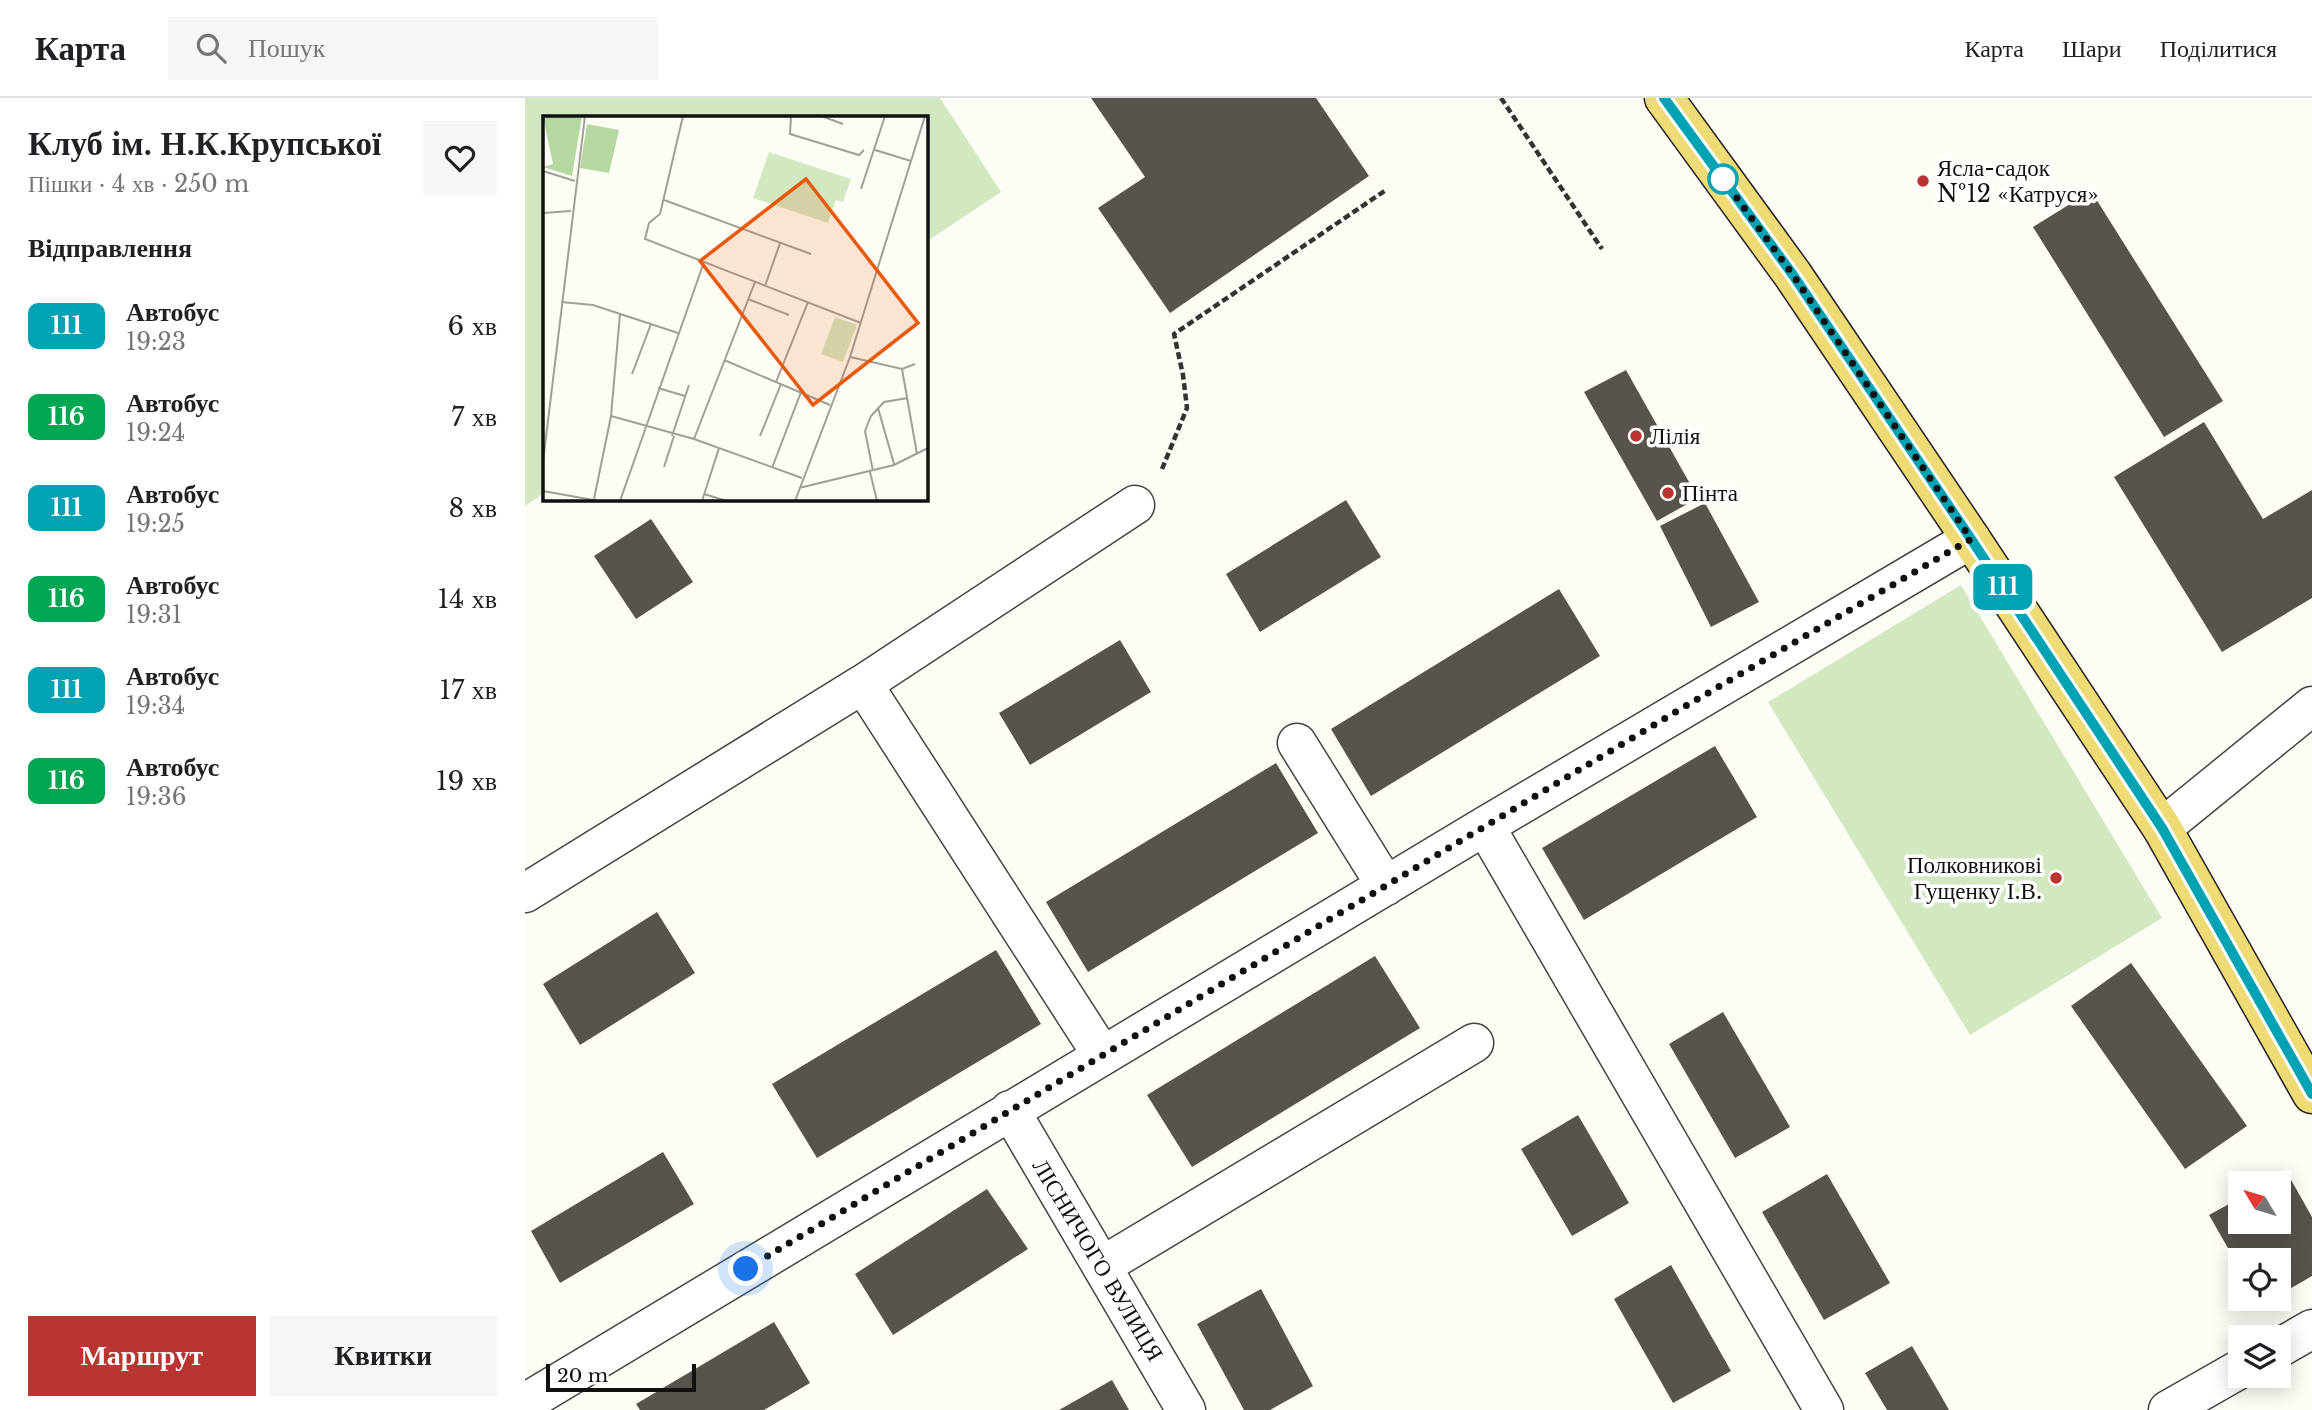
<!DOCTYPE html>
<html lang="uk">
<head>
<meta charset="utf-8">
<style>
	:root { --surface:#fff; --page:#f6f6f6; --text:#202124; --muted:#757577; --line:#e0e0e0; --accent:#b83531 }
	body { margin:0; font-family:"Libre Baskerville",serif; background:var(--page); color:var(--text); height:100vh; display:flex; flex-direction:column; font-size:26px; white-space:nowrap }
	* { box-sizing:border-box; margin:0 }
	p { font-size:23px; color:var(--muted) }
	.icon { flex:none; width:38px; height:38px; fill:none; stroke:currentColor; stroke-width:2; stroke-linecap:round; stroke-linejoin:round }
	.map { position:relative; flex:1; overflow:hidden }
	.details { display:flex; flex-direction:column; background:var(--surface); width:525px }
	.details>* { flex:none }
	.badge { padding:0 14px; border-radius:10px; font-size:24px; line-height:46px }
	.needle { width:46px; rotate:308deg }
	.buttons { position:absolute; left:1703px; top:1073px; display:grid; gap:14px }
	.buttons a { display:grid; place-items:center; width:63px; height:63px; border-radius:0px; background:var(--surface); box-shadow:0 4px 18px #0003; font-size:35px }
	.scale { position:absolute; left:21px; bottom:18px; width:150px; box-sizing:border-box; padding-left:7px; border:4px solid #111; border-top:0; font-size:19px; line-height:24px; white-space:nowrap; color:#111; -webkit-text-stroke:5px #fff; paint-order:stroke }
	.you { position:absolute; width:35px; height:35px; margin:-18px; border:5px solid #fff; border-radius:50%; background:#1a73e8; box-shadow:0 0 0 10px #1a73e833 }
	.map>.badge { position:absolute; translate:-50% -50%; box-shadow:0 0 0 4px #fff }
	h2 { padding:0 28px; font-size:26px; line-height:63px }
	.round { display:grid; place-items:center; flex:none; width:74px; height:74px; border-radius:0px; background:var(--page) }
	.overview { display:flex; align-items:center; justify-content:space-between; height:119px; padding:0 28px }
	h1 { font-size:33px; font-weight:700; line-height:52px }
	.primary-button { display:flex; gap:14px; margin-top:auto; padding:14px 28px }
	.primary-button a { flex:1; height:80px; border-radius:0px; background:var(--accent); color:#fff; font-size:28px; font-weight:700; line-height:80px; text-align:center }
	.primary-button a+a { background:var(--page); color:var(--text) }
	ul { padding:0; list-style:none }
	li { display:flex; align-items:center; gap:21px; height:91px; padding:0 28px }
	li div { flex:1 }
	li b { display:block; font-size:26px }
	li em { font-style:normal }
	li .badge { min-width:77px; font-weight:700; text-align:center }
	header { display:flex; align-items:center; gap:42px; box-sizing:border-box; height:98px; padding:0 35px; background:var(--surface); border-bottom:2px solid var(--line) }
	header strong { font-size:33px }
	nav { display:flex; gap:38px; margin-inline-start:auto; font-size:24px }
	.search { width:490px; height:63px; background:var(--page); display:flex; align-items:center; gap:18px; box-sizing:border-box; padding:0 24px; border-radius:0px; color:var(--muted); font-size:26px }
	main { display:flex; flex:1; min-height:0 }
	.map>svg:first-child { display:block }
	.green { fill:#d1e8c0 }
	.building { fill:#59534e }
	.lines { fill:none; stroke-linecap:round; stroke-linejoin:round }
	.minor-casing { stroke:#444; stroke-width:41 }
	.major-casing { stroke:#222; stroke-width:41 }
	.path { stroke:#333; stroke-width:4.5; stroke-dasharray:7 3.5; stroke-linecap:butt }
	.minor { stroke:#fff; stroke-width:38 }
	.major { stroke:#efdb75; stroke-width:38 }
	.line-casing { stroke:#fff; stroke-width:16 }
	.line { stroke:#00a3b4; stroke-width:10 }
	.walk { stroke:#111; stroke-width:7; stroke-dasharray:0 12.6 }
	.stop-dot { fill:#fff; stroke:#00a3b4; stroke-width:3.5 }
	.poi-dot { fill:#b83531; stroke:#fff; stroke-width:2.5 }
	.labels { text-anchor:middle; stroke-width:7; stroke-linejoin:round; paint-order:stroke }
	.poi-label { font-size:23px; fill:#111; stroke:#fff; text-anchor:start }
	.street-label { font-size:23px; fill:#111; stroke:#fff }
	.inset-road { fill:none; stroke:#9f9f9a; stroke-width:2 }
	.view { fill:#e8590c; fill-opacity:0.15; stroke:#e8590c; stroke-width:3.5 }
	.inset-edge { fill:none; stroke:#111; stroke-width:3.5 }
</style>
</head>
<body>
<header>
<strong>Карта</strong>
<div class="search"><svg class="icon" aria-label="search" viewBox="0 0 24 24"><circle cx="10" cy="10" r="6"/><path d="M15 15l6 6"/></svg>Пошук</div>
<nav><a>Карта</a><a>Шари</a><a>Поділитися</a></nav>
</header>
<main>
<section class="details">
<div class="overview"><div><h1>Клуб ім. Н.К.Крупської</h1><p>Пішки · 4 хв · 250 m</p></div><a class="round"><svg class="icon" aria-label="heart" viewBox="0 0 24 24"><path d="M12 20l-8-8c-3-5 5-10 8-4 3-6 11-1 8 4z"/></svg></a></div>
<h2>Відправлення</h2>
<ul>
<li><span class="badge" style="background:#00a3b4;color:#fff">111</span><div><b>Автобус</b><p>19:23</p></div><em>6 хв</em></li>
<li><span class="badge" style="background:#00a651;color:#fff">116</span><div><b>Автобус</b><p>19:24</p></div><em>7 хв</em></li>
<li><span class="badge" style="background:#00a3b4;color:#fff">111</span><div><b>Автобус</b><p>19:25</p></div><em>8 хв</em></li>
<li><span class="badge" style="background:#00a651;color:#fff">116</span><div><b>Автобус</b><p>19:31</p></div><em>14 хв</em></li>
<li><span class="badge" style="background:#00a3b4;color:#fff">111</span><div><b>Автобус</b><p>19:34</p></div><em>17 хв</em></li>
<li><span class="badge" style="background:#00a651;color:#fff">116</span><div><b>Автобус</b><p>19:36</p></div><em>19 хв</em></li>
</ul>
<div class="primary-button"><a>Маршрут</a><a>Квитки</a></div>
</section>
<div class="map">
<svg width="1787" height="1312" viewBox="0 0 1787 1312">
	<rect width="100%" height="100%" fill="#fefdf5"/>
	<path class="green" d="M0 0H415L476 94 401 144V19H19V395L0 408Z
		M1436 487 1637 820 1445 937 1243 604Z"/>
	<path class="building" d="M566 0H791L844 78 645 215 573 110 620 79Z
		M1566 93 1698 303 1639 339 1508 129Z
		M1101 272 1173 400 1132 423 1059 294Z
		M1679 324 1738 421 1787 392V500L1697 554 1589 379Z
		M821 402 856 459 735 534 701 476Z
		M1180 405 1234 504 1186 529 1135 428Z
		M126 421 168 484 111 521 69 458Z
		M1034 491 1075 558 846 698 806 631Z
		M595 542 626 594 505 667 474 615Z
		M1190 648 1232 719 1059 822 1017 750Z
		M751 665 793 735 563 874 521 804Z
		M132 814 170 875 55 947 18 886Z
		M471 852 516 926 292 1060 247 986Z
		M850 858 895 930 667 1069 622 997Z
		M1606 865 1722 1028 1660 1071 1546 908Z
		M1198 914 1265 1029 1210 1060 1144 946Z
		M1053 1017 1104 1105 1047 1138 996 1051Z
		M138 1054 169 1106 35 1185 6 1133Z
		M1761 1073 1787 1119V1178L1754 1197V1162H1715V1171L1684 1117 1715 1100V1124H1754V1085H1740Z
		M1302 1076 1365 1185 1299 1222 1237 1114Z
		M462 1091 503 1151 368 1237 330 1176Z
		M1146 1167 1206 1273 1148 1305 1089 1201Z
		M736 1191 788 1288 745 1312H719L672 1226Z
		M1732 1200H1748L1736 1208Z
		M249 1224 285 1285 239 1312H115L111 1306Z
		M1387 1248 1415 1296 1424 1312H1362L1340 1275Z
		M587 1282 604 1312H534Z"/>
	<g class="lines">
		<defs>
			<path id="minor" d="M338 586 577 957
				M772 645 861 788
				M960 728 1299 1312
				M1637 730 1787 608
				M0 795 338 586 610 407
				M485 1012 661 1312
				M577 1168 949 945
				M1754 1250 1787 1231
				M0 1305 960 728 1446 441
				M1643 1312 1715 1271"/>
			<path id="major" d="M1139 0 1268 177 1446 441 1637 730 1787 996"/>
		</defs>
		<use href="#minor" class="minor-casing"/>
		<use href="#major" class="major-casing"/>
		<path class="path" d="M976 0 1077 151
			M637 371 662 310 658 277 649 236 861 92"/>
		<use href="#minor" class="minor"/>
		<use href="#major" class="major"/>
	</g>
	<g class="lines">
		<defs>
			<path id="line" d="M1139 0 1268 177 1446 441 1637 730 1787 996"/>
		</defs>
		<use href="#line" class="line-casing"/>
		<use href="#line" class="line"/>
		<path class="walk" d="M221 1171 1159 609 1446 441 1268 177 1198 81"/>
	</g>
	<circle class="stop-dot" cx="1198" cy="81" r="14"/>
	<g class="poi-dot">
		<circle cx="1398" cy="83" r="7"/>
		<circle cx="1111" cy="338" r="7"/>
		<circle cx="1143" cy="395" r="7"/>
		<circle cx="1531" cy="780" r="7"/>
	</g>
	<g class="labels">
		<g class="poi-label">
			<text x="1412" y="78">Ясла-садок<tspan x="1412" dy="26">№12 «Катруся»</tspan></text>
			<text x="1125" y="346">Лілія</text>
			<text x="1157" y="403">Пінта</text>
			<text x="1517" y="775" text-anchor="end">Полковникові<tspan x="1517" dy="26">Гущенку І.В.</tspan></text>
		</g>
		<g class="street-label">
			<text transform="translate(573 1162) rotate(59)" y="8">ЛІСНИЧОГО ВУЛИЦЯ</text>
		</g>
	</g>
	<g transform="translate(18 18)">
		<rect width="385" height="385" fill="#fefdf5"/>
		<path d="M226 36 308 63 300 86 293 84 285 107 210 82ZM292 201 314 209 300 246 278 238Z" fill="#d1e8c0"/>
		<path d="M39 0 29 60 0 51 10 48 0 1ZM44 8 76 14 66 57 37 52Z" fill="#b5d7a0"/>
		<path class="inset-road" d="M140 0 117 98 106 107 102 123 318 207M248 0 247 18 316 39 321 34M278 0 300 8M332 34 368 45M0 55 32 65M318 73 342 0M121 84 268 138M0 97 28 95M222 170 237 127M205 183 246 199M18 186 50 189 135 217M307 241 359 253 372 248M181 244 287 289M359 253 374 338M89 258 108 208M233 266 265 186M115 272 142 280M335 292 351 348M68 300 151 323 259 362M129 320 146 269M217 320 238 268M151 323 212 166M0 346 42 0M121 351 131 320M229 352 258 276M330 355 322 315 328 300 341 286 365 282M327 356 334 385M256 372 351 349 385 332M0 375 56 385M161 378 184 385M51 383 68 300 77 198M77 385 161 146M159 385 176 332M252 385 307 241 382 0"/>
		<path class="view" d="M263 63 375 207 270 289 157 145Z"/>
		<rect width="385" height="385" class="inset-edge"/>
	</g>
</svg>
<div class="buttons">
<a><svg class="needle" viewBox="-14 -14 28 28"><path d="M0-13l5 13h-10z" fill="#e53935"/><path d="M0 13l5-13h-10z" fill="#757577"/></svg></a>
<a><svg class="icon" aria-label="locate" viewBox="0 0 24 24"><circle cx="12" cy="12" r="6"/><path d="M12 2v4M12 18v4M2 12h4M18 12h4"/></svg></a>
<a><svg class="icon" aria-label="layers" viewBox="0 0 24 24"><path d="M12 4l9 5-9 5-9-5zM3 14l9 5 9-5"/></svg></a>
</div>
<div class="scale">20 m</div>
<div class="you" style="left:221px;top:1171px"></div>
<b class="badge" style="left:1478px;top:489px;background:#00a3b4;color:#fff">111</b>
</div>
</main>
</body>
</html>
